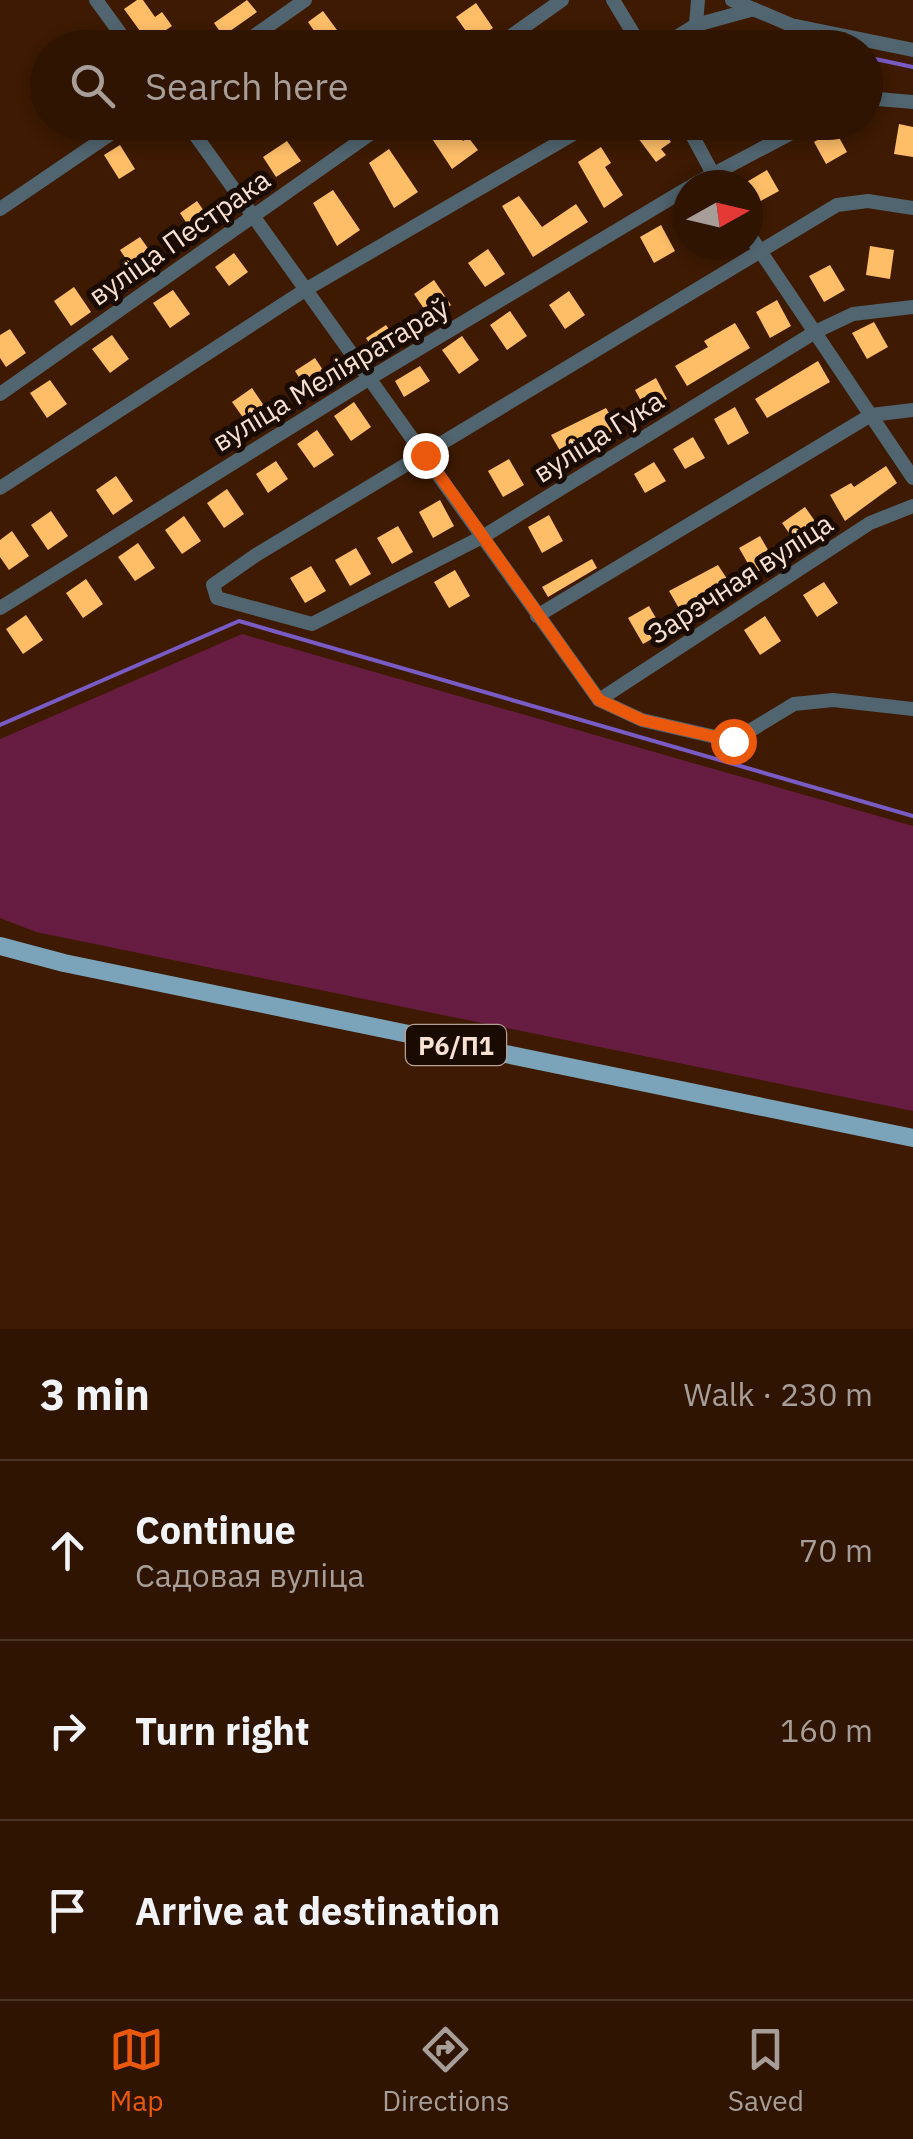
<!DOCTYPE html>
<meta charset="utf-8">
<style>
:root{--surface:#2e1401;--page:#361d0b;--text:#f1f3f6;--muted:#a79e99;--line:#493323;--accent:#ea580c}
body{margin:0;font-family:"IBM Plex Sans",sans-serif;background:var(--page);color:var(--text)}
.compass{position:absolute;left:673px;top:170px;width:90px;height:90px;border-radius:50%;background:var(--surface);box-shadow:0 5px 15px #0003;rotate:82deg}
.stop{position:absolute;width:30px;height:30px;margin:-22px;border:8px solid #ea580c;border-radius:50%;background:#fff}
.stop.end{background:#ea580c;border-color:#fff;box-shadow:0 2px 10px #0008}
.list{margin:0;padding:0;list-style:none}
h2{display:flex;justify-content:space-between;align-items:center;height:130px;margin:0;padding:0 40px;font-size:42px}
h2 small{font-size:32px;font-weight:400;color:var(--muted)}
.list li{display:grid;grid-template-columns:65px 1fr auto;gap:30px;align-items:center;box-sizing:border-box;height:180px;padding:0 40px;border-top:2px solid var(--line)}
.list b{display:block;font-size:38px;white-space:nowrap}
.list p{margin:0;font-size:32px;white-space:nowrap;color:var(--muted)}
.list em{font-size:32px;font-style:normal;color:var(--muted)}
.icon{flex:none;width:55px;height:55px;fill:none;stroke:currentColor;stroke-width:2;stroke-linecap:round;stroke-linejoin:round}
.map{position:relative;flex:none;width:913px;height:1329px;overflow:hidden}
.search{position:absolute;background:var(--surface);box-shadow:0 5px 15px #0003;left:30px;right:30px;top:30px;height:110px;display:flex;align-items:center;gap:25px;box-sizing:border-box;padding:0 35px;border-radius:55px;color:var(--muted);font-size:38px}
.sheet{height:670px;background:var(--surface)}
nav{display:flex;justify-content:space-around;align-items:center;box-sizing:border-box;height:140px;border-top:2px solid var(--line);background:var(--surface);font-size:28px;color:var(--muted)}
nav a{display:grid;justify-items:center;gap:5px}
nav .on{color:var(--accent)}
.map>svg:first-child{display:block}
.green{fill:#671c42}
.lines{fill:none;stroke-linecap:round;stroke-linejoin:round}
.stream{stroke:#785bc4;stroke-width:4}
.building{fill:#febe68}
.minor{stroke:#516570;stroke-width:14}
.major{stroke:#7ba4bb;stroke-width:18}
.route{stroke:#ea580c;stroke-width:12}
.labels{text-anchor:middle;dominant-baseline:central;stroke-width:10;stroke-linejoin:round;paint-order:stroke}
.shield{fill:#190a02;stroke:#b5a094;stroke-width:2.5}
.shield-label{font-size:25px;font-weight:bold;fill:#f8e1d2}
.street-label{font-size:28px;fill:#f8e1d2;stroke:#190a02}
</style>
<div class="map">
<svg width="913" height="1329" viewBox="0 0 913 1329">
<rect width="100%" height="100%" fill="#3d1a01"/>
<!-- green -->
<path class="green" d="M242,634L913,826V1111L36,932L0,918V739Z"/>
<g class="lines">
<!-- stream -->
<g class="stream">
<path d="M701,48C741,26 777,39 819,48"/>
<path d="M866,57L913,67"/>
<path d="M0,725L239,621L913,816"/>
</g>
</g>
<!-- building -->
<g class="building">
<path d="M137,0H143L155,17L162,12L172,26L148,42L124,9Z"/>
<path d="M247,0L257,12L223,36L214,23Z"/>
<path d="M476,3L493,28L473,41L456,17Z"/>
<path d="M323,11L337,30L347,48H326L308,22Z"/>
<path d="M421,122H450L463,141L468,137L478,150L452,169Z"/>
<path d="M658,124L671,142L661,149L666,155L656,162L638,138Z"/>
<path d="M899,124L913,127V157L894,154Z"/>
<path d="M835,130L847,152L826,164L814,142Z"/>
<path d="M287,141L301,161L276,177L263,157Z"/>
<path d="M120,145L135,169L119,179L104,155Z"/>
<path d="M601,147L611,163L605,167L623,195L604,208L578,162Z"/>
<path d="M389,149L418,192L394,208L369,163Z"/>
<path d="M767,170L779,191L757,203L745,183Z"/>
<path d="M333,190L360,230L337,246L313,203Z"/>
<path d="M519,196L542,227L576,204L588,222L533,257L502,206Z"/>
<path d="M197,201L213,224L195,236L180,213Z"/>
<path d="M661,225L675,251L654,263L640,237Z"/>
<path d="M140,237L157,261L137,275L120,250Z"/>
<path d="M870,246L894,250L890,279L866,275Z"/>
<path d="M488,249L505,274L485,287L468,263Z"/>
<path d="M234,253L248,272L229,286L215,267Z"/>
<path d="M830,265L845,290L824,302L809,276Z"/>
<path d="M434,280L451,305L431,319L414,294Z"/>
<path d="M74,287L91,312L71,326L54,301Z"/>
<path d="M173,290L190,314L170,328L153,303Z"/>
<path d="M569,291L585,315L565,329L549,305Z"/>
<path d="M777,300L791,326L770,338L756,312Z"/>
<path d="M510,311L527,336L507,350L490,325Z"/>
<path d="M874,322L888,347L867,359L852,333Z"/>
<path d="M735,323L750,348L687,386L675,366L708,347L704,341Z"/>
<path d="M386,325L399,344L378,357L366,338Z"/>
<path d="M10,329L26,353L6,367L0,358V335Z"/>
<path d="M112,335L129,359L110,373L92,349Z"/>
<path d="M462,336L479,360L459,374L442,350Z"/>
<path d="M315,358L331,382L311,396L295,371Z"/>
<path d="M818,361L830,382L767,418L755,399Z"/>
<path d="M420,366L430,381L404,397L395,381Z"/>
<path d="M656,378L667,399L646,410L635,390Z"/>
<path d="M50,380L67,404L47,418L30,393Z"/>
<path d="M252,388L269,413L249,426L232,402Z"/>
<path d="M354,402L371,427L351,441L334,416Z"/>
<path d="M735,407L749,433L728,445L714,419Z"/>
<path d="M606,408L618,428L566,461L551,435Z"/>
<path d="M317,430L334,455L314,468L297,444Z"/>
<path d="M693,437L705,458L685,469L673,449Z"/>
<path d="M509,459L524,485L503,497L488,471Z"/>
<path d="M276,461L288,479L268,493L256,474Z"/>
<path d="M654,462L666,481L645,493L634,474Z"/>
<path d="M886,466L897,483L845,521L830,495L851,483L854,487Z"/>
<path d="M116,476L133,501L113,515L96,490Z"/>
<path d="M227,489L244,514L224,528L207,503Z"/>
<path d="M440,500L454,526L433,538L419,512Z"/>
<path d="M805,507L817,524L794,540L782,523Z"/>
<path d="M51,511L68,536L48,550L31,525Z"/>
<path d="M549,515L563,541L542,553L528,527Z"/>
<path d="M184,516L201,541L182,554L165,530Z"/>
<path d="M398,526L413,552L392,564L377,538Z"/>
<path d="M12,531L29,556L9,570L0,557V540Z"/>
<path d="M760,536L775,562L754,574L739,548Z"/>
<path d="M138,543L155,568L135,581L118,557Z"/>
<path d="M356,548L371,574L350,586L335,560Z"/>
<path d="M592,559L597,568L548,597L542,587Z"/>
<path d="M718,565L731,585L684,617L669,591Z"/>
<path d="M311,566L326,591L305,603L290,578Z"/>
<path d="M455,570L470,596L449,608L434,582Z"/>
<path d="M86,579L103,604L83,618L66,593Z"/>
<path d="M824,582L838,603L817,617L803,595Z"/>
<path d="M649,606L664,632L643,644L628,618Z"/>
<path d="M26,615L43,640L23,654L6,629Z"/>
<path d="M765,616L781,641L760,655L744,630Z"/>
</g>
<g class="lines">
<!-- minor -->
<g class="minor">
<path d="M96,0L131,48"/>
<path d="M613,0L642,48"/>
<path d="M732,0L791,25L913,50"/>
<path d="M696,25L698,0"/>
<path d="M237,48L305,0"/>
<path d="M494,48L562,0"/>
<path d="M659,48L696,25L754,9"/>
<path d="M866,98L913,102"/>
<path d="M186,122L599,700L642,720L733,741L794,704L833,700L913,709"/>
<path d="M685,122L719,185"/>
<path d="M693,185L812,122"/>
<path d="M913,208L868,201L837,205L256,555L213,585L217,598L312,624L484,536L815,332L853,314L913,307"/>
<path d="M0,209L128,122"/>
<path d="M748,233L913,478"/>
<path d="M0,394L387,122"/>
<path d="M0,488L305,290L594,122"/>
<path d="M0,608L370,378L688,188"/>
<path d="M537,616L871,415L913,410"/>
<path d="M599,700L870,523L913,506"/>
</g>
<!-- major -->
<path class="major" d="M0,946L64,963L913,1138"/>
</g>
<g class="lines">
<!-- route -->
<path class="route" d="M425,455L599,700L642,720L733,741"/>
</g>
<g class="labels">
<!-- shield labels -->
<rect class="shield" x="406" y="1025" width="100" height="40" rx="8"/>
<g class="shield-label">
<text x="456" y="1045">Р6/П1</text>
</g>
<!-- street labels -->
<g class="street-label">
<text transform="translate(179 237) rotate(-35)">вуліца Пестрака</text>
<text transform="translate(330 374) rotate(-31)">вуліца Меліяратараў</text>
<text transform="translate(598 436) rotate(-32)">вуліца Гука</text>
<text transform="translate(740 578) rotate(-33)">Зарэчная вуліца</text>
</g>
</g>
</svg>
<svg class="compass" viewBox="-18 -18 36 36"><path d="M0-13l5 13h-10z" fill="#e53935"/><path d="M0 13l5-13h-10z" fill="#a79e99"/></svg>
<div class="stop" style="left:733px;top:741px"></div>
<div class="stop end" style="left:425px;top:455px"></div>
<div class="search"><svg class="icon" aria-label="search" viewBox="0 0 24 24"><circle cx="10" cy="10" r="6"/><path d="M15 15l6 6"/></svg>Search here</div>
</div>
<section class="sheet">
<h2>3 min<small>Walk · 230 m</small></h2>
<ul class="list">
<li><svg class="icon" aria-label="ahead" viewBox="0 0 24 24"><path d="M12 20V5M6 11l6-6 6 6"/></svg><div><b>Continue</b><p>Садовая вуліца</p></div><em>70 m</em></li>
<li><svg class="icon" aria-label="right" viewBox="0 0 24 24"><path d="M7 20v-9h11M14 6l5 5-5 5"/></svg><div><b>Turn right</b></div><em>160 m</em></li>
<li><svg class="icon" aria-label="arrive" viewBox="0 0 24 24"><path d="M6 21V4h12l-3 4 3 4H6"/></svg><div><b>Arrive at destination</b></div></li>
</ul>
</section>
<nav>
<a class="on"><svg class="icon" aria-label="map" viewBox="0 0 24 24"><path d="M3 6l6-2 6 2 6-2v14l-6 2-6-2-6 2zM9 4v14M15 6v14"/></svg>Map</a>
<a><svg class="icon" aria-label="directions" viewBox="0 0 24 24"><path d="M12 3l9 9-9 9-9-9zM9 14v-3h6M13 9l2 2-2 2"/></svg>Directions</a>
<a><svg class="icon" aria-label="saved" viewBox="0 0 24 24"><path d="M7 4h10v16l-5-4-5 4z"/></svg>Saved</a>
</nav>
